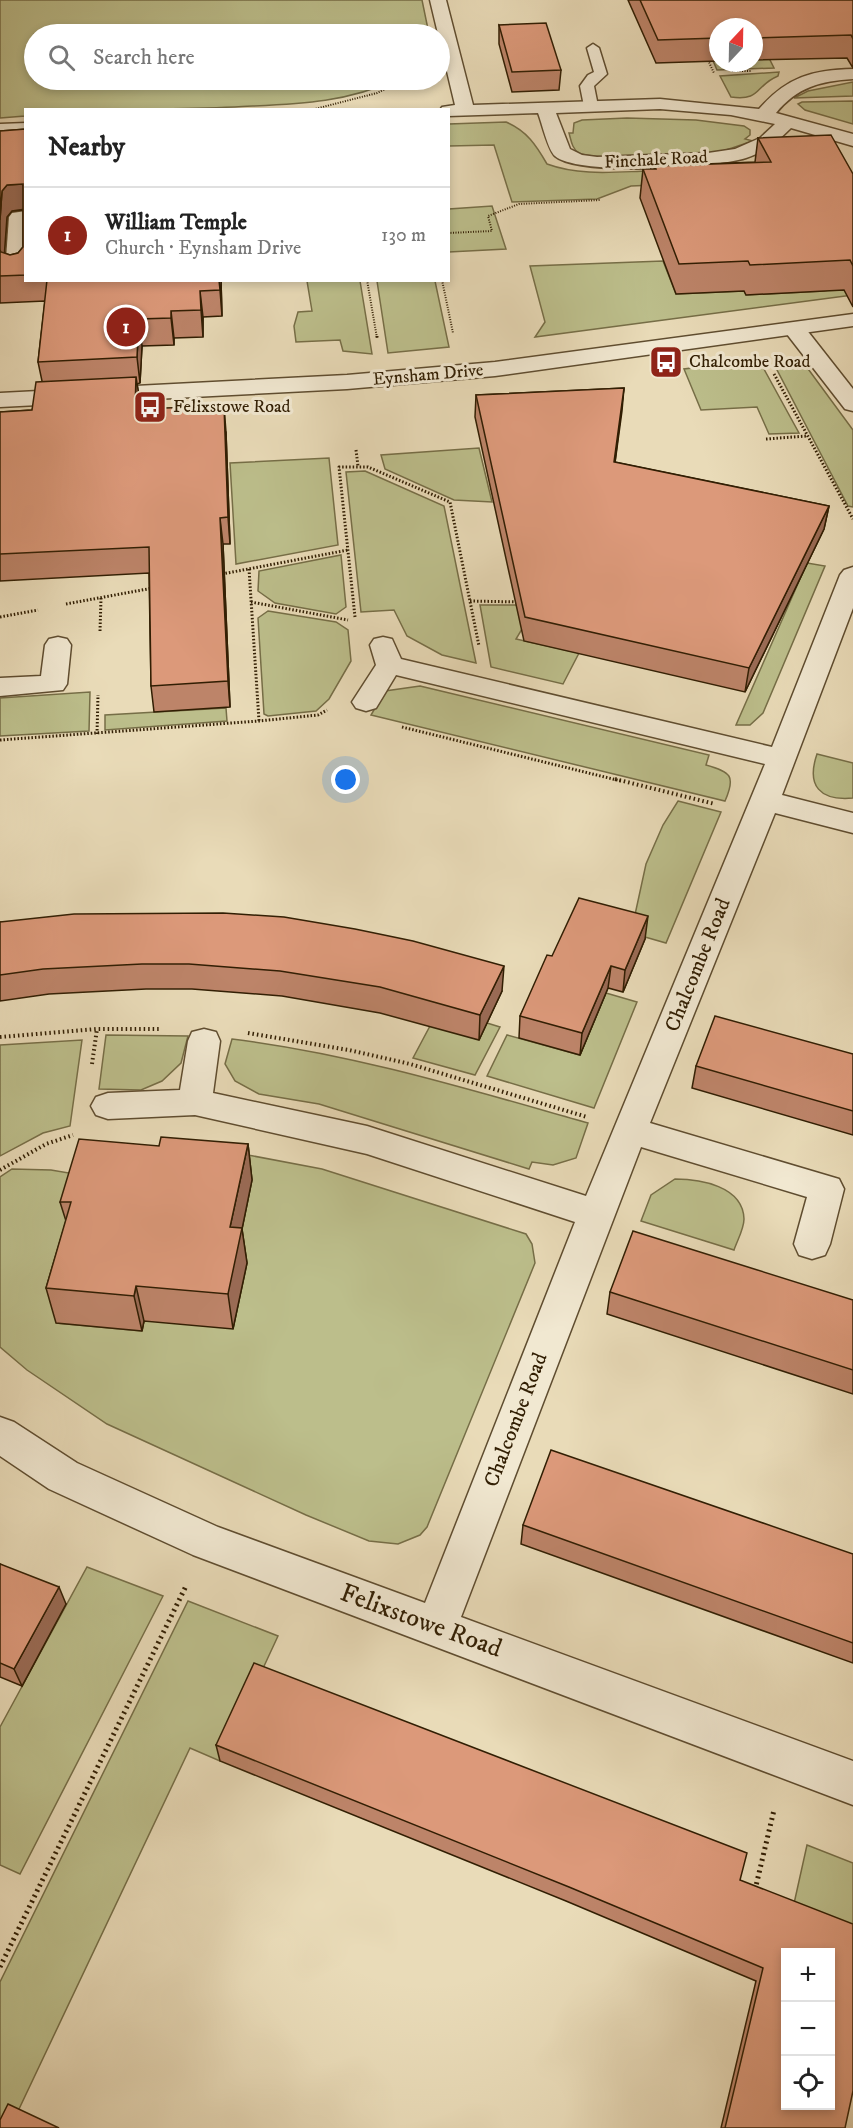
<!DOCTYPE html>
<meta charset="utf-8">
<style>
:root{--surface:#fff;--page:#f2f2f2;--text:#222;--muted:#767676;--line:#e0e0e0;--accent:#8f2418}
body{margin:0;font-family:"IM FELL DW Pica",serif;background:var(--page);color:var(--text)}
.controls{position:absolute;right:18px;bottom:18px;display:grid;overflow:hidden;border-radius:0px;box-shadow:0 3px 9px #0003}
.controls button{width:54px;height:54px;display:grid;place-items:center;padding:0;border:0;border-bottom:2px solid var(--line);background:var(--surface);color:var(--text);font:30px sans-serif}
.compass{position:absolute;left:709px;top:18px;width:54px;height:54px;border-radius:50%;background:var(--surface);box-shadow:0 3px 9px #0003;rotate:22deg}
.you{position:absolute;left:346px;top:780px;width:21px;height:21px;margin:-15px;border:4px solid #fff;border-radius:50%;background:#1a73e8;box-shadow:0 0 0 9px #1a73e833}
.badge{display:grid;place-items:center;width:39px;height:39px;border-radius:50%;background:var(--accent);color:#fff;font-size:20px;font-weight:700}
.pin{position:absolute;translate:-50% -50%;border:3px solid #fff;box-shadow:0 2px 6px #0006}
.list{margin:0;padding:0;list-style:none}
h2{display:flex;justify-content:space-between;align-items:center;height:78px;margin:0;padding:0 24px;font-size:26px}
h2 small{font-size:20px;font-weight:400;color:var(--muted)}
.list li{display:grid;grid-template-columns:39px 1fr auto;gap:18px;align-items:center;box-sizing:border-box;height:96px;padding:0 24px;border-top:2px solid var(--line)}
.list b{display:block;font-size:22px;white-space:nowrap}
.list p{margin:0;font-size:20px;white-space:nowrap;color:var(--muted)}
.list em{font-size:20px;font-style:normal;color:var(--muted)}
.icon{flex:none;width:33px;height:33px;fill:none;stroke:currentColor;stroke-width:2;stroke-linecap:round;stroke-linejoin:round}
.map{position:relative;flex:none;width:853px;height:2128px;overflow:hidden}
.search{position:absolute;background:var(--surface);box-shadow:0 3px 9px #0003;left:24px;top:24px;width:426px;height:66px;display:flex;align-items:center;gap:15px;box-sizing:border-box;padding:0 21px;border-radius:33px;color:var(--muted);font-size:22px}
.panel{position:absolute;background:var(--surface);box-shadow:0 3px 9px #0003;left:24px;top:108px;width:426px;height:174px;border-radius:0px}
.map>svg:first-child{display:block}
.green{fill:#bcbe8b;stroke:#766e47;stroke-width:1.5}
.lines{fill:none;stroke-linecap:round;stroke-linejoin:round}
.service-casing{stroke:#5f4d30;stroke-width:3}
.pedestrian-casing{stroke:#5f4d30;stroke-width:3}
.minor-casing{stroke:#5f4d30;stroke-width:3}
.tertiary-casing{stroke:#5f4d30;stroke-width:3}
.path-far3{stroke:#311e03;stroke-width:2;stroke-dasharray:1 1.5;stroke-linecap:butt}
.path-far2{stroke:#311e03;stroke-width:3;stroke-dasharray:1.5 2;stroke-linecap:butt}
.path-far1{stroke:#311e03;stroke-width:4;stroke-dasharray:1.5 3;stroke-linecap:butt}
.path{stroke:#311e03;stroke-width:5;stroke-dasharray:2 4;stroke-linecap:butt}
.service{fill:#f1e8d1;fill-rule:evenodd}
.pedestrian{fill:#f1e8d1;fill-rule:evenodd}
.minor{fill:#f1e8d1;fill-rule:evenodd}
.tertiary{fill:#f1e8d1;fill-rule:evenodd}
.wall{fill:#bd8469;stroke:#311e03;stroke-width:1.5;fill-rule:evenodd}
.shaded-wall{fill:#9a6b55;stroke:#311e03;stroke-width:1.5}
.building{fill:#dc997a;stroke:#311e03;stroke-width:1.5;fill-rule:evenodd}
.labels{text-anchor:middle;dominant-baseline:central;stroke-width:6;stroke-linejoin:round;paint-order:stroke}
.far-street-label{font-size:18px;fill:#311e03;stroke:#f1e8d1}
.far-poi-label{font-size:18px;fill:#311e03;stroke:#f1e8d1;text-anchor:start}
.street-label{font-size:21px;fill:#311e03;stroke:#f1e8d1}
.near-street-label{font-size:26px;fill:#311e03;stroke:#f1e8d1}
</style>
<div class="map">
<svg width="853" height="2128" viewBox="0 0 853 2128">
<rect width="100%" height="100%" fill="#e9dbb8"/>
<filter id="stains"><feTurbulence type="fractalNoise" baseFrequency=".00333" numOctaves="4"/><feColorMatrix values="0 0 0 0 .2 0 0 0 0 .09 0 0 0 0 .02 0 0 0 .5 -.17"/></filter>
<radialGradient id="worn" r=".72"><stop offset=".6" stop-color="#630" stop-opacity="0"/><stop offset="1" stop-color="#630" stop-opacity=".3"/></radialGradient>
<!-- green -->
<g class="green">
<path d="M0,0H422L429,34H34V80H395C344,104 291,104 235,107C165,110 95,110 26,110L25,116L0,118Z"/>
<path d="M699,28H718V63H754V28L774,68L717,70Z"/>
<path d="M779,72L778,76C754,86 762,101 731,97L720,76Z"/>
<path d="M853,82V96L794,98L808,91Z"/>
<path d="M853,101V124L805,110L798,104L802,102Z"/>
<path d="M627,118L696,120L744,126L750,130V135L745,139L753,141C742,144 729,150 718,152C696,155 595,161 579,153C572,149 571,140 569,133H573L574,123L582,120Z"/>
<path d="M506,122C527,131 536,145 547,164C580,176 614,172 648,171L654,185L631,186L597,199L512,202L494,145L449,146V124Z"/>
<path d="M492,206L506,249L449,252V209Z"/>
<path d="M663,261L676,294L744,291L746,295L824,291L853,285V295L535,337L545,322L530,266Z"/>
<path d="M307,281H360L372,354L343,351L340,340L296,342L294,326L298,312L312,311Z"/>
<path d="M377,281H435L449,347L388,353Z"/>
<path d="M759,360L799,433L769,434L757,407L701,410L684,369Z"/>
<path d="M803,362L853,430V507L848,506L775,366Z"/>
<path d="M479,448L492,502L454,500L385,469L381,455Z"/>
<path d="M329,458L338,545L236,564L230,463Z"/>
<path d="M365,471L444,506L476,663L442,655L407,636L394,610L361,612L346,472Z"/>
<path d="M341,555L346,607L336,614L275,603L258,591L259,571Z"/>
<path d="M807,563L825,566L763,713L750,725H736Z"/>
<path d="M480,605H533L534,609L516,639L579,653L563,684L491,667Z"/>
<path d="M268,611L336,622L348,630L351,661L329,699L316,711L268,716L264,714L258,618Z"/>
<path d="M420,686L709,755L706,765C731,772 736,776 725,801L371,715L385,691Z"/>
<path d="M90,692L89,731L0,736V698Z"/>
<path d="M226,708L227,721L105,730V715Z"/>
<path d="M817,754L853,763V798C820,801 806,786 817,754Z"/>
<path d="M678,801L721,812L666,943L631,933L646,864L663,825Z"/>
<path d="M606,993L637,1002L594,1108L487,1076L507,1035L580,1055Z"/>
<path d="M487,1023L500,1027L475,1075L413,1058L430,1026Z"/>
<path d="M106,1035L188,1036L181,1063L162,1081L141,1090L99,1089Z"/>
<path d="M232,1039C354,1054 471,1090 588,1123L576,1158L553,1165L532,1162L529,1169L319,1104L259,1094L235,1081L225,1064Z"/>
<path d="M82,1040L70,1126L43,1133L0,1156V1045Z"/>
<path d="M248,1155L322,1169L526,1234L532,1244L535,1263L427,1527L420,1535L398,1544L369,1541L306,1515L107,1424L27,1370L0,1347V1177L12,1169L51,1170L87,1176L57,1323L141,1331L144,1321L235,1262Z"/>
<path d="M675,1179C700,1179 743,1186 744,1219C744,1229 737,1241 734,1250L641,1221L651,1195Z"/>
<path d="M87,1567L163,1596L20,1874L0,1865V1727Z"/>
<path d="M188,1601L278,1636L220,1761L190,1748L10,2128H0V1982Z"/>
<path d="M807,1845L853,1863V1941L791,1917Z"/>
</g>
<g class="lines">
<defs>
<path id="service" d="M593,44L599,48L607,74L594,86L598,106L591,110L584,106L580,86L588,75L594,72L587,48Z"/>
<path id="pedestrian" d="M26,211L25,273L22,277L15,279L8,277L5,273L9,217L12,213Z"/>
<g id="minor">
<path d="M430,0H446L473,105L660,99L759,109C787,77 812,70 853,69V79C821,81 797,87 776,113L853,134V146L791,128C777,142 765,152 746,158C715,168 578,176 555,156C548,150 542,123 538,113L448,116V110H440L442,107L455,105ZM660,109L731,115L775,124L760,138L735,149L708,153L597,157L582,155L570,149L556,113Z"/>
<path d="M26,123V135L0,136V124Z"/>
<path d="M794,323L802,324L853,389V411L845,409L783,329L786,324Z"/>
<path d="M853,567V608L782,795L853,813V833L775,813L650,1123L839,1179L844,1189L830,1244L825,1255L812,1259L799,1255L794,1244L807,1197L641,1147L461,1617L853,1761V1805L193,1555L49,1489L0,1456V1417L14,1422L77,1463L218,1527L425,1603L575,1222L367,1154L195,1115L108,1119L96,1115L91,1106L96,1097L108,1093L180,1090L188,1041L192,1032L204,1029L216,1032L220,1041L213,1093L367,1126L586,1196L765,764L396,675L376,708L366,711L356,708L352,702L376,665L370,645L374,639L383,637L392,639L401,659L772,747L840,575L844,570Z"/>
<path d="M58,637L67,639L71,645L67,684L63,690L0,696V678L41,676L45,645L49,639Z"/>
</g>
<path id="tertiary" d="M853,314V326L495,376L347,389L0,407V393L347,375L495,362Z"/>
</defs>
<!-- service casing -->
<use href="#service" class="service-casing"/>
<!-- pedestrian casing -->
<use href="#pedestrian" class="pedestrian-casing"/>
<!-- minor casing -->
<use href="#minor" class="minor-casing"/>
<!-- tertiary casing -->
<use href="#tertiary" class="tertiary-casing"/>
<!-- path-far3 -->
<g class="path-far3">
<path d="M707,58L714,73"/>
<path d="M732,71H751"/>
<path d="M311,110L377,93L404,80"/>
<path d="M448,233L492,231L488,216L519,204L600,200"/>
<path d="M367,280L377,338"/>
<path d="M442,280L453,333"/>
</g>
<!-- path-far2 -->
<g class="path-far2">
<path d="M377,336V339"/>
<path d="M774,374L853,519"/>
<path d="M766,439L807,436"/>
<path d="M356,450L358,466"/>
<path d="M249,569L259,721"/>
<path d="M222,574L348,550"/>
<path d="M470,601L520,602"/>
<path d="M251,602L348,620"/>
<path d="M66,604L153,588"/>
<path d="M0,617L38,610"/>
<path d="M355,617L339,467H368L450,502L479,646"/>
<path d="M100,631L101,598"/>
<path d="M402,727L621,781"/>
<path d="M97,734L98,695"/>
<path d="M0,740L259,721L318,715L327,710"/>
</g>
<!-- path-far1 -->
<g class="path-far1">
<path d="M615,779L715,804"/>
<path d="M248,1033L349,1050L410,1064L587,1117"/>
<path d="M0,1037L97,1029H159"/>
<path d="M92,1064L97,1029"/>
<path d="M0,1170L46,1144L73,1135"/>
</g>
<!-- path -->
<g class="path">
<path d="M755,1890L774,1810"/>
<path d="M0,1967L186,1586"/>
</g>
<!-- service -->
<use href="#service" class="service"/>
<!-- pedestrian -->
<use href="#pedestrian" class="pedestrian"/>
<!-- minor -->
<use href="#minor" class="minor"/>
<!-- tertiary -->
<use href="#tertiary" class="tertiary"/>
</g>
<!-- wall -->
<g class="wall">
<path d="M628,0H853V68L847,58L754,60V27H718V61L656,63Z"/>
<path d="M499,25L561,70L559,90L512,92L499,44Z"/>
<path d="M26,129V280H221L222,316L203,317V337L174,338V345L142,346L140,383L137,384L140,402L139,409L226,432L230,544H223L230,707L154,712L151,686L149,573L0,581V412L32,410L42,381L38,362L45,301L0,303V131ZM23,210V247L18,253L10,255L4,253L7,217L12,211Z"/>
<path d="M758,138L853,174V307L844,290L746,295L744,291L676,294L640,198L643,169H655V166L755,162Z"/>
<path d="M624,388L615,462L829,506L824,529L745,692L524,641L475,417L476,395Z"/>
<path d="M0,922L502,991L479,1040L380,1013L282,996L192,989H146L49,994L0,1001Z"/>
<path d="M645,939L623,992L608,988L580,1055L519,1038L520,1016L552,956Z"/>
<path d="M853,1054V1135L692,1088L696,1066Z"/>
<path d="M248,1144L252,1180L242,1229L247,1263L233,1329L144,1321L142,1331L56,1323L46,1288L66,1221L60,1202L159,1146Z"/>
<path d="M610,1292L853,1300V1394L607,1314Z"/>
<path d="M523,1525L853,1554V1663L521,1544Z"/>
<path d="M0,1564L66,1604L22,1686L0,1677Z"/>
<path d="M216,1745L740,1880L845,2128H721L756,1981L566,1901L220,1761Z"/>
</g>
<!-- shaded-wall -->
<g class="shaded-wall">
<path d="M23,184L26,209L12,211L7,217L3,273L0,258V220L2,191L7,185Z"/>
<path d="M219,280H221L222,316L220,290Z"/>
<path d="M200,291L203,317V337L201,310Z"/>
<path d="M171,311L174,338V345L171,318Z"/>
<path d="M139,319L142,346L140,383L137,357Z"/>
<path d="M136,377L140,402L138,435L135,409Z"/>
<path d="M624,388L622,411L612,485L614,462Z"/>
<path d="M224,406L226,432L230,544L228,517Z"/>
<path d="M829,506L824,529L745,692L749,668Z"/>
<path d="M220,518L223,544L230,707L228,681Z"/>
<path d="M648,916L645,939L623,992L625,970Z"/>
<path d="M504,966L502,991L479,1040L480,1015Z"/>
<path d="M611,966L608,988L580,1055L582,1033Z"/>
<path d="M248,1144L252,1180L242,1229L247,1263L233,1329L228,1294L230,1227Z"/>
<path d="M136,1286L144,1321L142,1331L134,1296Z"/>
<path d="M59,1587L66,1604L22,1686L14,1669Z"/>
</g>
<!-- building -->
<g class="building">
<path d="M640,0H853V39L851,35L754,38V27H718V38L658,40Z"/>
<path d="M546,23L561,70L512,72L499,25Z"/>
<path d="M26,129V275L0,276V250L1,252L10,255L18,253L23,247V184L7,185L2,191L0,220V131Z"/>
<path d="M831,135L853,174V266L850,260L750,265L748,261L679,264L643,169H656L655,166L771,162L758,138Z"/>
<path d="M47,280H219L220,290L200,291L201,310L171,311V318L139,319L137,357L38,362Z"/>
<path d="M136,377L135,409L224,406L228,517L220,518L228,681L151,686L149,547L0,554V412L32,410L36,382Z"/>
<path d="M624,388L614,462L829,506L749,668L525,617L476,395Z"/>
<path d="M579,898L648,916L625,970L611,966L582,1033L520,1016L547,955L552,956Z"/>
<path d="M223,913L284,917L355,929L413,941L504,966L480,1015L380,987L280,971L189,964H142L43,969L0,975V922L74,914Z"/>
<path d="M715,1016L853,1054V1111L696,1066Z"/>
<path d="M161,1137L248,1144L230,1227L242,1228L228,1294L136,1286L134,1296L46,1288L71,1202H60L79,1139L159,1146Z"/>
<path d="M633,1231L853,1300V1370L610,1292Z"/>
<path d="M551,1450L853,1554V1643L523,1525Z"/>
<path d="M0,1564L59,1587L14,1669L0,1663Z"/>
<path d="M254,1663L747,1853L740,1880L853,1924V2091L845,2128H725L763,1968L569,1887L216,1745ZM786,1953H831V2106H786Z"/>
<path d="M8,2104L59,2128H0V2120Z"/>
</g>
<!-- icons -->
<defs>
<symbol id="bus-square" viewBox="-11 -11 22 22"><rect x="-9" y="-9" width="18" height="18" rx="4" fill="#8f2418" stroke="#f1e8d1"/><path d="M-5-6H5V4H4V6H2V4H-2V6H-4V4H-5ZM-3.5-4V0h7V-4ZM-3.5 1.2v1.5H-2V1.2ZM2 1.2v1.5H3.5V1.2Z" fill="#fff"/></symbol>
</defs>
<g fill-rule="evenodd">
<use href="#bus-square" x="647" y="343" width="38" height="38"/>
<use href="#bus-square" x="131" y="388" width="38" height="38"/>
</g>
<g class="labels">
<!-- far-street labels -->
<g class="far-street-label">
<text transform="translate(656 160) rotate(-3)">Finchale Road</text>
<text transform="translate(428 375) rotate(-5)">Eynsham Drive</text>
</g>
<!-- far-poi labels -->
<g class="far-poi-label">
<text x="689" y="362">Chalcombe Road</text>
<text x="173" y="407">Felixstowe Road</text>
</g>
<!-- street labels -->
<g class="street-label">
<text transform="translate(698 965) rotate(-68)">Chalcombe Road</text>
<text transform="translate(516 1420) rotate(-69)">Chalcombe Road</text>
</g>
<!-- near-street labels -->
<g class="near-street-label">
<text transform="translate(421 1621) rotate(20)">Felixstowe Road</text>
</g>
</g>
<rect width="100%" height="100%" filter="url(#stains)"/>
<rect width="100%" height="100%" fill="url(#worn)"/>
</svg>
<div class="controls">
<button>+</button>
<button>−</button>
<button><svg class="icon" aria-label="locate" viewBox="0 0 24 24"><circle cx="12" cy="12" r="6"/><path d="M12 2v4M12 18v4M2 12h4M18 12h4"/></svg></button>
</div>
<svg class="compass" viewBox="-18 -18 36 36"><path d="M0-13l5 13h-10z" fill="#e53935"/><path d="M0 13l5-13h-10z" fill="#767676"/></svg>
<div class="you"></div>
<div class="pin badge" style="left:126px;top:327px">1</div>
<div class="search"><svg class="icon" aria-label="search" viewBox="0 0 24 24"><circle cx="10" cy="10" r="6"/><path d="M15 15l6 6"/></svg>Search here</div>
<section class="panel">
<h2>Nearby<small></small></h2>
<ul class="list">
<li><span class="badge">1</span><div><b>William Temple</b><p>Church · Eynsham Drive</p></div><em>130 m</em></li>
</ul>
</section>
</div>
